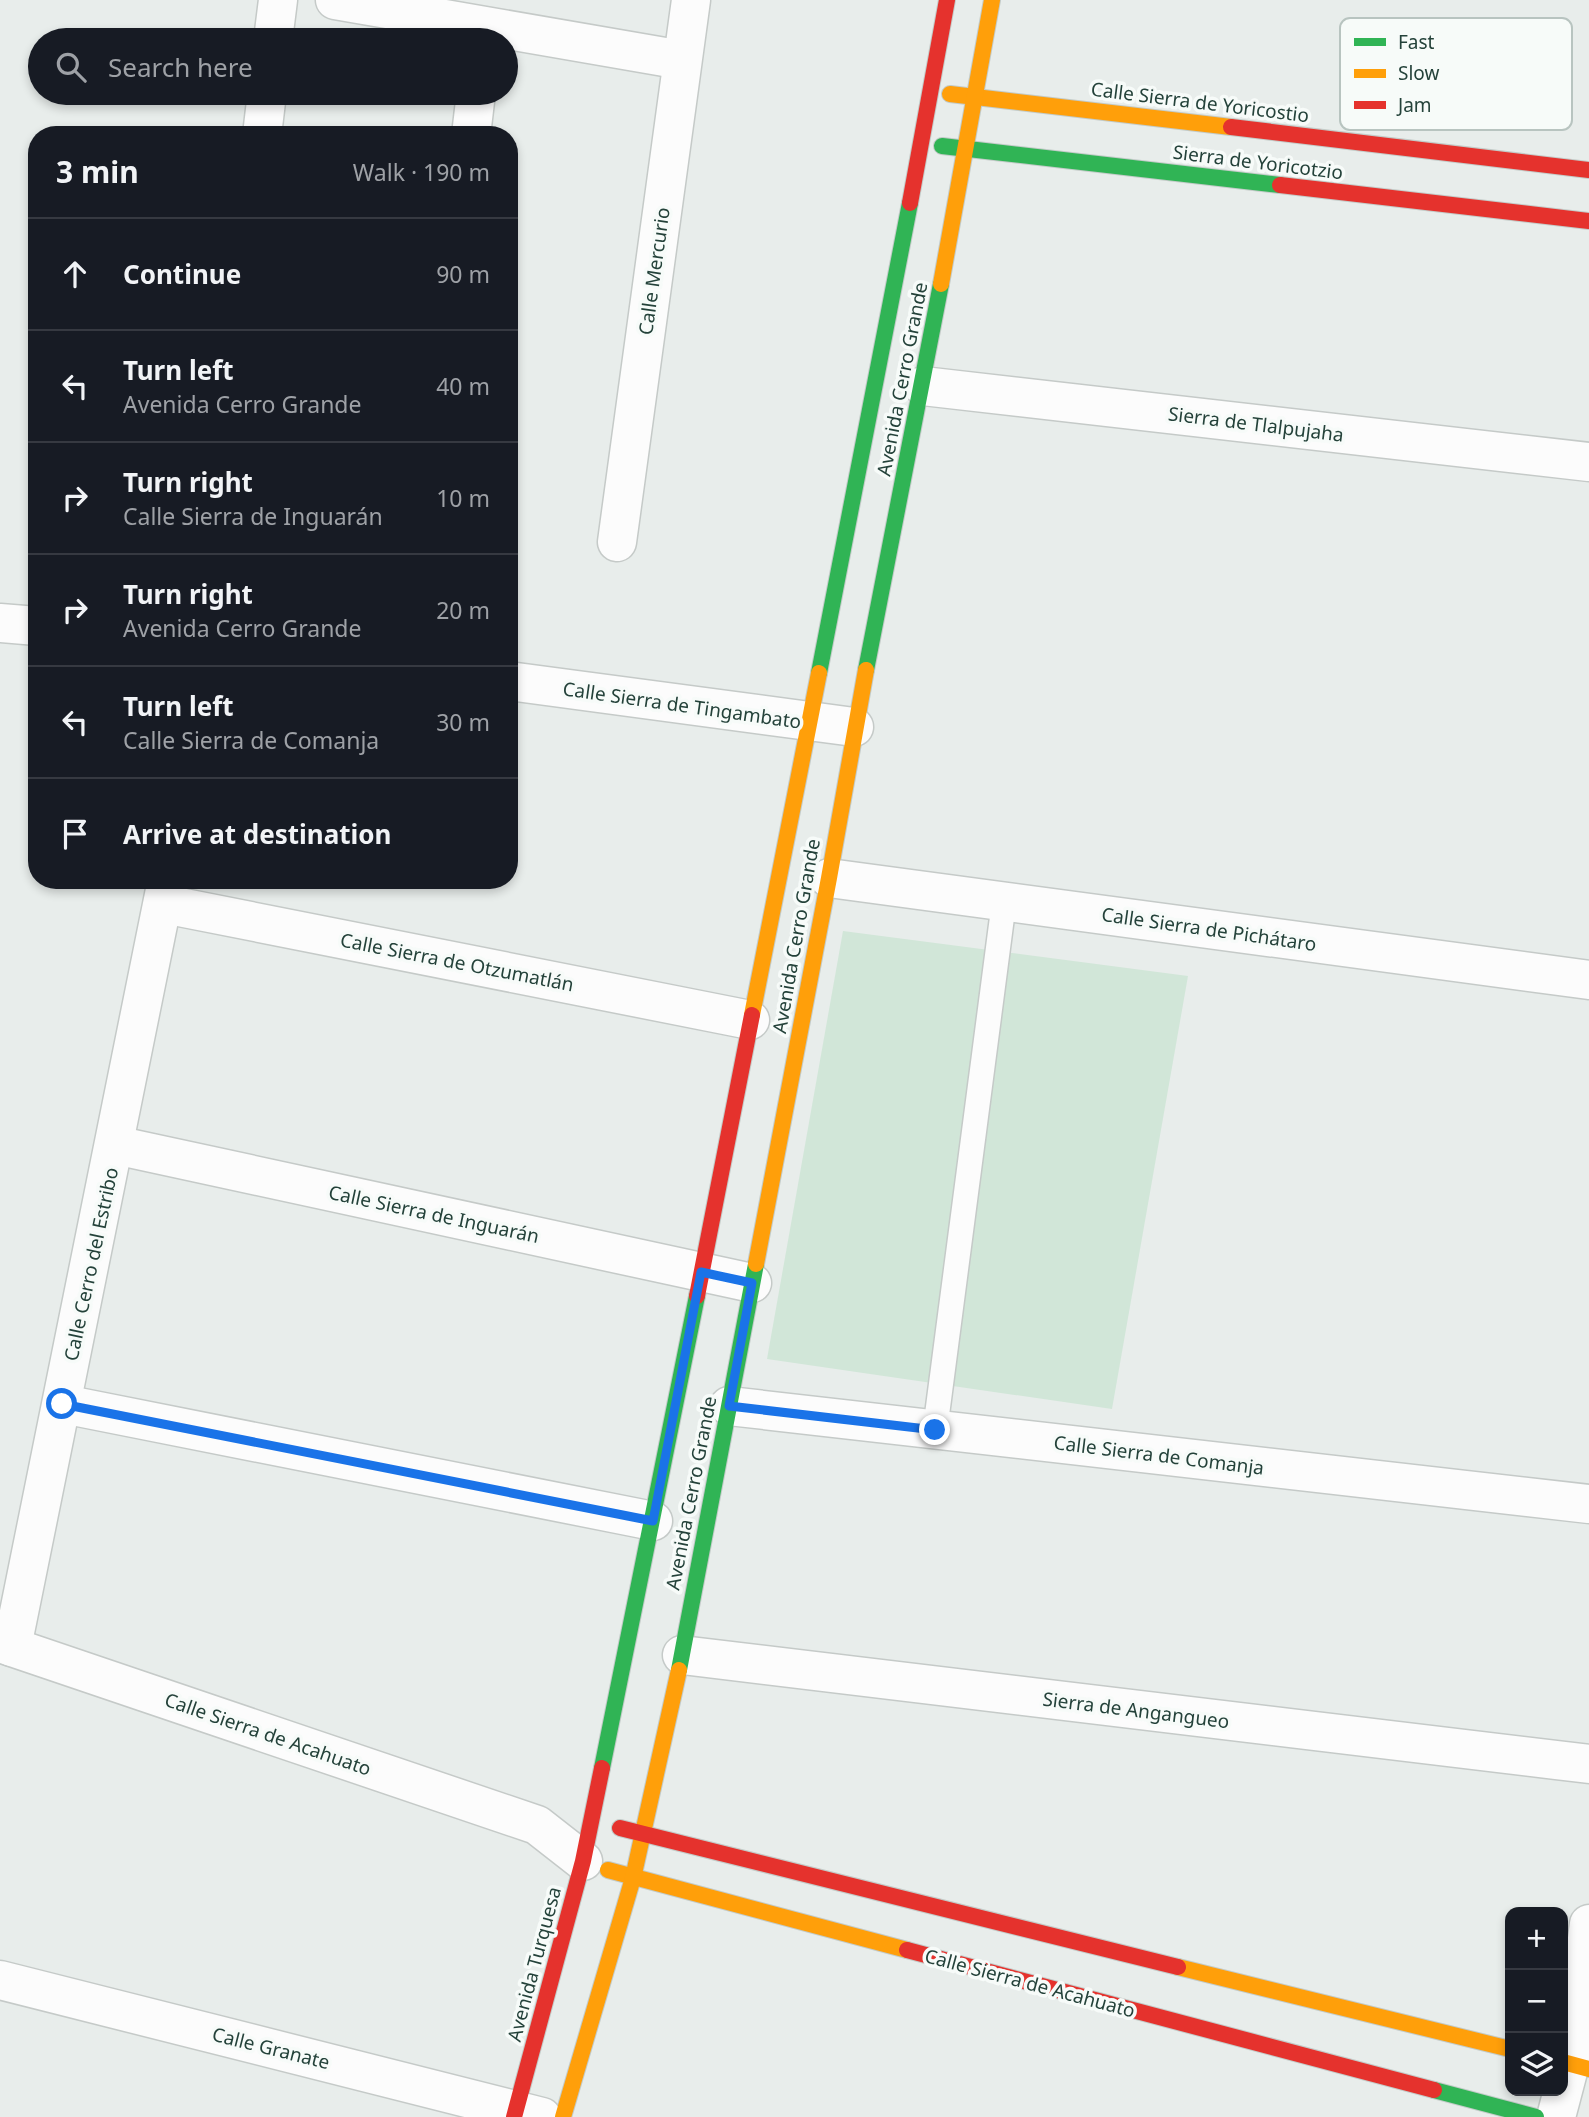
<!DOCTYPE html>
<meta charset="utf-8">
<style>
:root{--surface:#171b24;--page:#20242c;--text:#f1f3f6;--muted:#9ea1a6;--line:#363941}
body{margin:0;font-family:"Noto Sans",sans-serif;background:var(--page);color:var(--text)}
.controls{position:absolute;right:21px;bottom:21px;display:grid;overflow:hidden;border-radius:14px;box-shadow:0 4px 10px #0003}
.controls button{width:63px;height:63px;display:grid;place-items:center;padding:0;border:0;border-bottom:2px solid var(--line);background:var(--surface);color:var(--text);font:35px sans-serif}
.stop{position:absolute;width:21px;height:21px;margin:-16px;border:5px solid #1a73e8;border-radius:50%;background:#fff}
.stop.end{background:#1a73e8;border-color:#fff;box-shadow:0 2px 7px #0008}
.list{margin:0;padding:0;list-style:none}
h2{display:flex;justify-content:space-between;align-items:center;height:91px;margin:0;padding:0 28px;font-size:30px}
h2 small{font-size:23px;font-weight:400;color:var(--muted)}
.list li{display:grid;grid-template-columns:46px 1fr auto;gap:21px;align-items:center;box-sizing:border-box;height:112px;padding:0 28px;border-top:2px solid var(--line)}
.list b{display:block;font-size:26px;white-space:nowrap}
.list p{margin:0;font-size:23px;white-space:nowrap;color:var(--muted)}
.list em{font-size:23px;font-style:normal;color:var(--muted)}
.icon{flex:none;width:38px;height:38px;fill:none;stroke:currentColor;stroke-width:2;stroke-linecap:round;stroke-linejoin:round}
.map{position:relative;flex:none;width:1589px;height:2117px;overflow:hidden}
.search{position:absolute;background:var(--surface);box-shadow:0 4px 10px #0003;left:28px;top:28px;width:490px;height:77px;display:flex;align-items:center;gap:18px;box-sizing:border-box;padding:0 24px;border-radius:38px;color:var(--muted);font-size:26px}
.panel{position:absolute;background:var(--surface);box-shadow:0 4px 10px #0003;left:28px;top:126px;width:490px;height:763px;border-radius:28px}
.map>svg:first-child{display:block}
.green{fill:#d1e6d8}
.lines{fill:none;stroke-linecap:round;stroke-linejoin:round}
.lane-casing{stroke:#c5cac8;stroke-width:27}
.street-casing{stroke:#c5cac8;stroke-width:41}
.fast-casing{stroke:#c3cbc8;stroke-width:18}
.slow-casing{stroke:#c3cbc8;stroke-width:18}
.jam-casing{stroke:#c3cbc8;stroke-width:18}
.lane{stroke:#fcfcfc;stroke-width:24}
.street{stroke:#fcfcfc;stroke-width:38}
.fast{stroke:#30b455;stroke-width:16}
.slow{stroke:#ff9f0a;stroke-width:16}
.jam{stroke:#e5322d;stroke-width:16}
.route{stroke:#1a73e8;stroke-width:9}
.labels{text-anchor:middle;dominant-baseline:central;stroke-width:7;stroke-linejoin:round;paint-order:stroke}
.street-label{font-size:19px;fill:#24423a;stroke:#f7fbf9}
.key{fill:#f7fbf9;stroke:#b8c4c0;stroke-width:2}
.key-label{font-size:19px;fill:#24423a}
</style>
<div class="map">
<svg width="1589" height="2117" viewBox="0 0 1589 2117">
<rect width="100%" height="100%" fill="#e8edeb"/>
<!-- green -->
<path class="green" d="M843,931L1188,976L1112,1409L767,1359Z"/>
<g class="lines">
<defs>
<path id="lane" d="M935,1430L1004,902"/>
<g id="street">
<path d="M335,0L682,60"/>
<path d="M273,40L278,0"/>
<path d="M262,135L267,93"/>
<path d="M471,135L476,93"/>
<path d="M923,386L1589,462"/>
<path d="M617,542L691,0"/>
<path d="M0,623L37,626"/>
<path d="M509,681L854,727"/>
<path d="M829,878L1589,980"/>
<path d="M164,904L750,1020"/>
<path d="M115,1145L752,1283"/>
<path d="M63,1404L653,1521"/>
<path d="M729,1406L1589,1504"/>
<path d="M0,1643L537,1825L583,1861"/>
<path d="M12,1647L167,880"/>
<path d="M682,1655L1589,1764"/>
<path d="M0,1980L542,2117"/>
<path d="M1556,2117L1570,2064L1589,1924"/>
</g>
<g id="fast">
<path d="M942,146L1280,185"/>
<path d="M866,670L941,284"/>
<path d="M819,673L910,203"/>
<path d="M679,1670L756,1264"/>
<path d="M602,1768L697,1296"/>
<path d="M1434,2090L1536,2117"/>
</g>
<g id="slow">
<path d="M950,94L1231,127"/>
<path d="M941,284L992,0"/>
<path d="M752,1015L819,673"/>
<path d="M756,1264L829,878L866,670"/>
<path d="M608,1870L907,1950"/>
<path d="M1178,1967L1510,2049"/>
<path d="M1563,2062L1589,2069"/>
<path d="M563,2117L633,1878L679,1670"/>
</g>
<g id="jam">
<path d="M1231,127L1589,170"/>
<path d="M1280,185L1589,221"/>
<path d="M910,203L947,0"/>
<path d="M697,1296L752,1015"/>
<path d="M620,1828L1178,1967"/>
<path d="M907,1950L1434,2090"/>
<path d="M514,2117L583,1861L602,1768"/>
</g>
</defs>
<!-- lane casing -->
<use href="#lane" class="lane-casing"/>
<!-- street casing -->
<use href="#street" class="street-casing"/>
<!-- fast casing -->
<use href="#fast" class="fast-casing"/>
<!-- slow casing -->
<use href="#slow" class="slow-casing"/>
<!-- jam casing -->
<use href="#jam" class="jam-casing"/>
<!-- lane -->
<use href="#lane" class="lane"/>
<!-- street -->
<use href="#street" class="street"/>
<!-- fast -->
<use href="#fast" class="fast"/>
<!-- slow -->
<use href="#slow" class="slow"/>
<!-- jam -->
<use href="#jam" class="jam"/>
</g>
<g class="lines">
<!-- route -->
<path class="route" d="M62,1404L653,1521L701,1272L752,1283L729,1406L935,1430"/>
</g>
<g class="labels">
<!-- street labels -->
<g class="street-label">
<text transform="translate(1200 102) rotate(7)">Calle Sierra de Yoricostio</text>
<text transform="translate(1258 162) rotate(7)">Sierra de Yoricotzio</text>
<text transform="translate(654 271) rotate(-82)">Calle Mercurio</text>
<text transform="translate(902 379) rotate(-79)">Avenida Cerro Grande</text>
<text transform="translate(1256 424) rotate(7)">Sierra de Tlalpujaha</text>
<text transform="translate(682 705) rotate(8)">Calle Sierra de Tingambato</text>
<text transform="translate(1209 929) rotate(8)">Calle Sierra de Pichátaro</text>
<text transform="translate(796 936) rotate(-80)">Avenida Cerro Grande</text>
<text transform="translate(457 962) rotate(11)">Calle Sierra de Otzumatlán</text>
<text transform="translate(434 1214) rotate(12)">Calle Sierra de Inguarán</text>
<text transform="translate(91 1264) rotate(-78)">Calle Cerro del Estribo</text>
<text transform="translate(1159 1455) rotate(7)">Calle Sierra de Comanja</text>
<text transform="translate(691 1493) rotate(-79)">Avenida Cerro Grande</text>
<text transform="translate(1136 1710) rotate(7)">Sierra de Angangueo</text>
<text transform="translate(268 1734) rotate(19)">Calle Sierra de Acahuato</text>
<text transform="translate(534 1964) rotate(-75)">Avenida Turquesa</text>
<text transform="translate(1030 1983) rotate(15)">Calle Sierra de Acahuato</text>
<text transform="translate(271 2048) rotate(14)">Calle Granate</text>
</g>
</g>
<!-- legend -->
<rect x="1340" y="18" width="232" height="112" rx="10" class="key"/>
<rect x="1354" y="38" width="32" height="8" fill="#30b455"/>
<rect x="1354" y="69" width="32" height="9" fill="#ff9f0a"/>
<rect x="1354" y="101" width="32" height="8" fill="#e5322d"/>
<g class="key-label">
<text x="1398" y="49">Fast</text>
<text x="1398" y="80">Slow</text>
<text x="1398" y="112">Jam</text>
</g>
</svg>
<div class="controls">
<button>+</button>
<button>−</button>
<button><svg class="icon" aria-label="layers" viewBox="0 0 24 24"><path d="M12 4l9 5-9 5-9-5zM3 14l9 5 9-5"/></svg></button>
</div>
<div class="stop" style="left:62px;top:1404px"></div>
<div class="stop end" style="left:935px;top:1430px"></div>
<div class="search"><svg class="icon" aria-label="search" viewBox="0 0 24 24"><circle cx="10" cy="10" r="6"/><path d="M15 15l6 6"/></svg>Search here</div>
<section class="panel">
<h2>3 min<small>Walk · 190 m</small></h2>
<ul class="list">
<li><svg class="icon" aria-label="ahead" viewBox="0 0 24 24"><path d="M12 20V5M6 11l6-6 6 6"/></svg><div><b>Continue</b></div><em>90 m</em></li>
<li><svg class="icon" aria-label="left" viewBox="0 0 24 24"><path d="M17 20v-9H6M10 6l-5 5 5 5"/></svg><div><b>Turn left</b><p>Avenida Cerro Grande</p></div><em>40 m</em></li>
<li><svg class="icon" aria-label="right" viewBox="0 0 24 24"><path d="M7 20v-9h11M14 6l5 5-5 5"/></svg><div><b>Turn right</b><p>Calle Sierra de Inguarán</p></div><em>10 m</em></li>
<li><svg class="icon" aria-label="right" viewBox="0 0 24 24"><path d="M7 20v-9h11M14 6l5 5-5 5"/></svg><div><b>Turn right</b><p>Avenida Cerro Grande</p></div><em>20 m</em></li>
<li><svg class="icon" aria-label="left" viewBox="0 0 24 24"><path d="M17 20v-9H6M10 6l-5 5 5 5"/></svg><div><b>Turn left</b><p>Calle Sierra de Comanja</p></div><em>30 m</em></li>
<li><svg class="icon" aria-label="arrive" viewBox="0 0 24 24"><path d="M6 21V4h12l-3 4 3 4H6"/></svg><div><b>Arrive at destination</b></div></li>
</ul>
</section>
</div>
